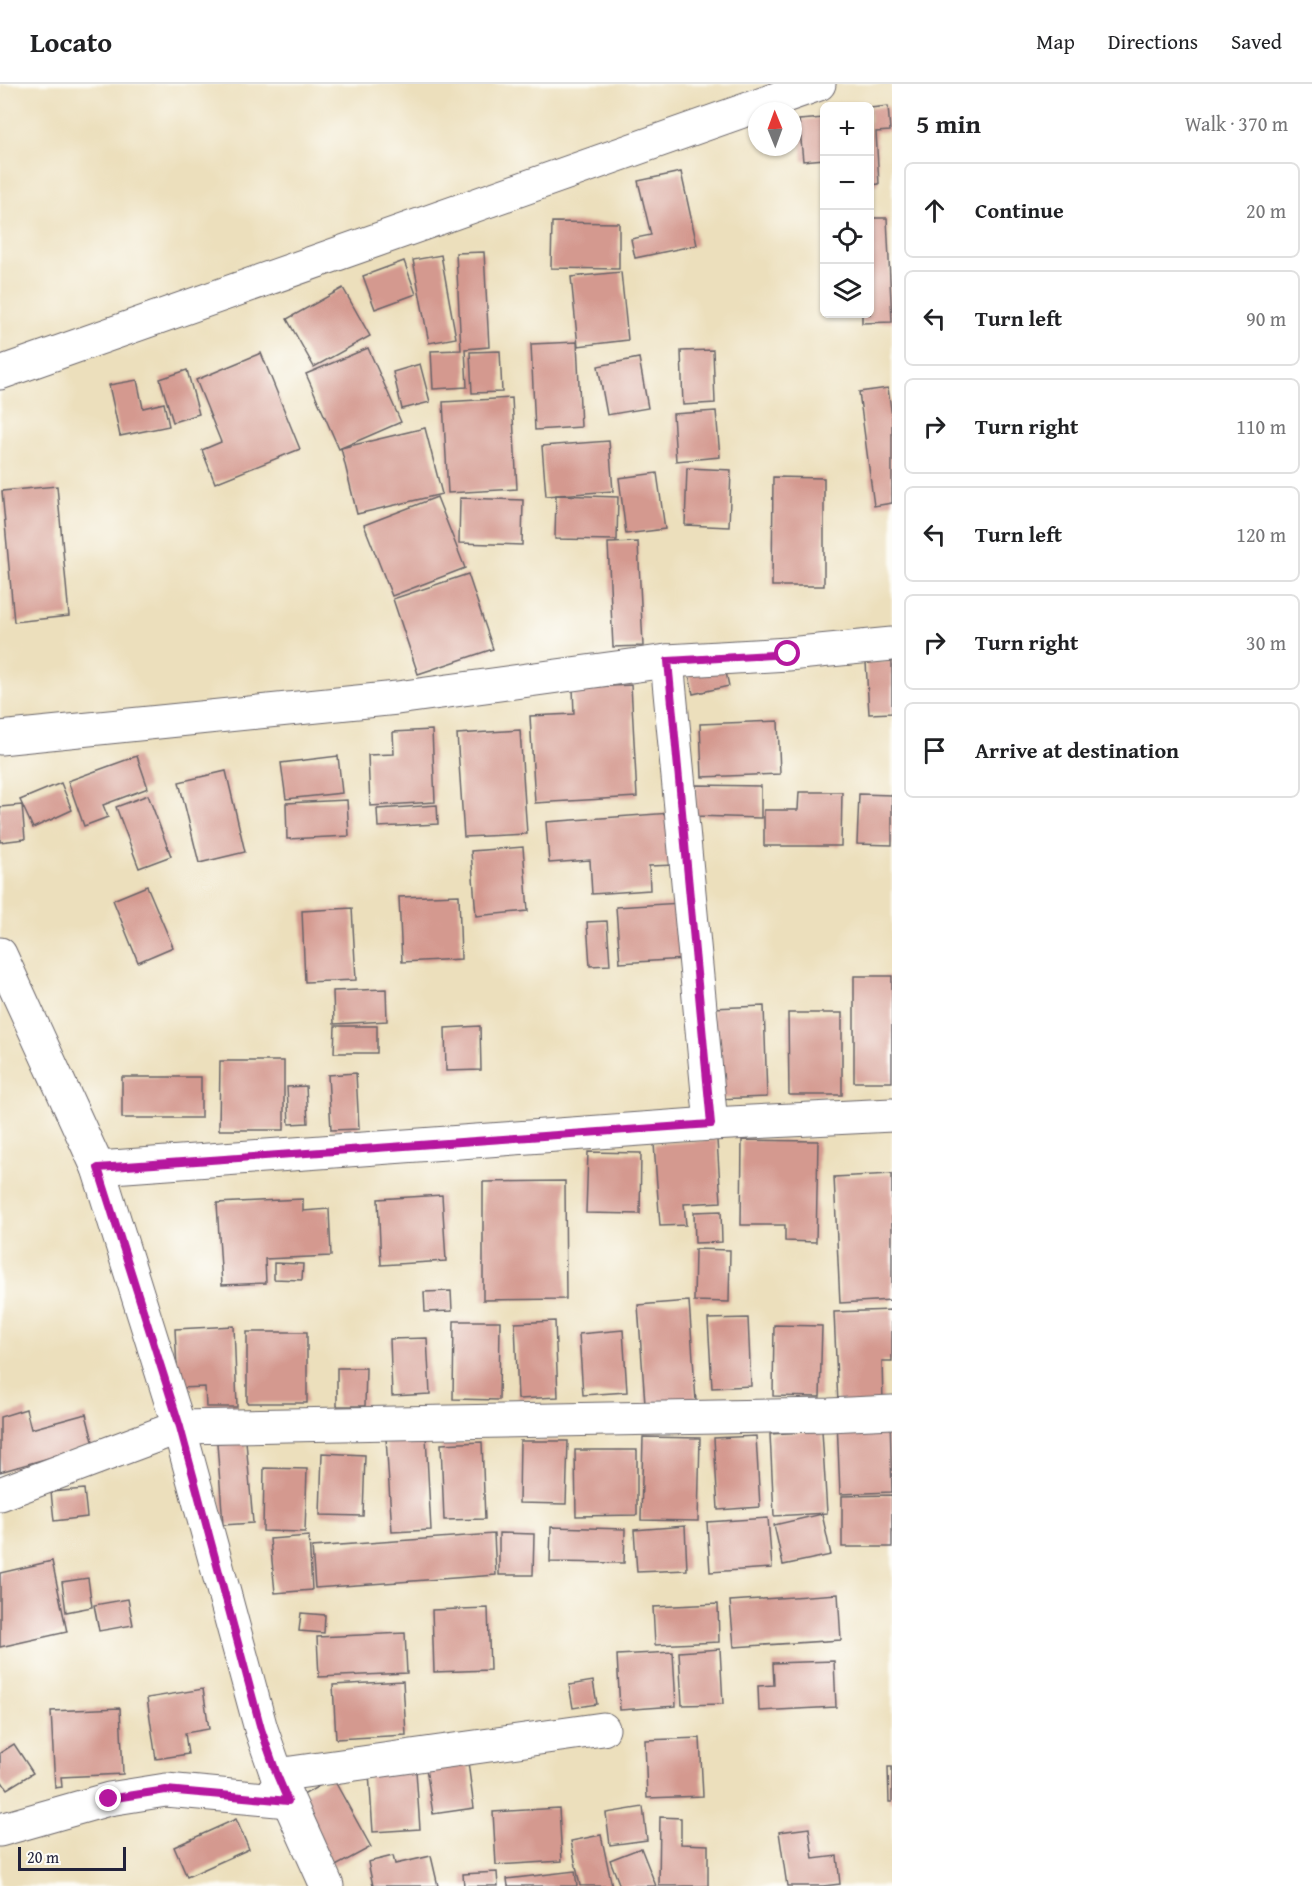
<!DOCTYPE html>
<meta charset="utf-8">
<style>
:root{--surface:#fff;--page:#f6f6f6;--text:#202124;--muted:#757577;--line:#e0e0e0}
body{margin:0;font-family:"Gentium Book Plus",serif;background:var(--page);color:var(--text)}
.controls{position:absolute;right:18px;top:18px;display:grid;overflow:hidden;border-radius:9px;box-shadow:0 2px 4px #0004}
.controls button{width:54px;height:54px;display:grid;place-items:center;padding:0;border:0;border-bottom:2px solid var(--line);background:var(--surface);color:var(--text);font:30px sans-serif}
.compass{position:absolute;left:748px;top:18px;width:54px;height:54px;border-radius:50%;background:var(--surface);box-shadow:0 2px 4px #0004;rotate:359deg}
.scale{position:absolute;left:18px;bottom:15px;width:108px;box-sizing:border-box;padding-left:6px;border:3px solid #22223b;border-top:0;font-size:16px;line-height:21px;white-space:nowrap;color:#22223b;-webkit-text-stroke:4px #fdfcf7;paint-order:stroke}
.stop{position:absolute;width:18px;height:18px;margin:-14px;border:4px solid #b5179e;border-radius:50%;background:#fff}
.stop.end{background:#b5179e;border-color:#fff;box-shadow:0 2px 6px #0008}
.list{margin:0;padding:0;list-style:none}
h2{display:flex;justify-content:space-between;align-items:center;height:78px;margin:0;padding:0 24px;font-size:26px}
h2 small{font-size:20px;font-weight:400;color:var(--muted)}
.list li{display:grid;grid-template-columns:39px 1fr auto;gap:18px;align-items:center;box-sizing:border-box;height:96px;margin:0 12px 12px;padding:0 12px;border:2px solid var(--line);border-radius:9px}
.list b{display:block;font-size:22px;white-space:nowrap}
.list em{font-size:20px;font-style:normal;color:var(--muted)}
.icon{flex:none;width:33px;height:33px;fill:none;stroke:currentColor;stroke-width:2;stroke-linecap:round;stroke-linejoin:round}
.map{position:relative;flex:none;width:892px;height:1802px;overflow:hidden}
header{display:flex;align-items:center;gap:36px;box-sizing:border-box;height:84px;padding:0 30px;background:var(--surface);border-bottom:2px solid var(--line)}
header strong{font-size:28px}
nav{display:flex;gap:33px;margin-inline-start:auto;font-size:21px}
main{display:flex}
aside{flex:1;background:var(--surface)}
.map>svg:first-child{display:block}
.building{fill:#d4998f}
.lines{fill:none;stroke-linecap:round;stroke-linejoin:round}
.minor-casing{stroke:#696468;stroke-width:35}
.tertiary-casing{stroke:#696468;stroke-width:35}
.secondary-casing{stroke:#696468;stroke-width:35}
.minor{stroke:#fff;stroke-width:33}
.tertiary{stroke:#fff;stroke-width:33}
.secondary{stroke:#fff;stroke-width:33}
.route{stroke:#b5179e;stroke-width:8}
</style>
<header>
<strong>Locato</strong>
<nav><a>Map</a><a>Directions</a><a>Saved</a></nav>
</header>
<main>
<div class="map">
<svg width="892" height="1802" viewBox="0 0 892 1802">
<rect width="100%" height="100%" fill="#fdfcf7"/>
<filter id="ink" filterUnits="userSpaceOnUse"><feTurbulence type="fractalNoise" baseFrequency=".0167" numOctaves="2"/><feDisplacementMap in="SourceGraphic" scale="12" xChannelSelector="R" yChannelSelector="G"/><feConvolveMatrix kernelMatrix="1 2 1 2 8 2 1 2 1" color-interpolation-filters="sRGB"/></filter>
<filter id="wash" filterUnits="userSpaceOnUse"><feTurbulence type="fractalNoise" baseFrequency=".008" numOctaves="4" result="noise"/><feDisplacementMap in="SourceGraphic" scale="24" xChannelSelector="R" yChannelSelector="G"/><feGaussianBlur stdDeviation="1.35" result="paint"/><feColorMatrix in="noise" values="0 0 0 0 0 0 0 0 0 0 0 0 0 0 0 0 0 1.4 0 .05"/><feComposite in="paint" operator="in"/></filter>
<g filter="url(#wash)">
<rect width="100%" height="100%" fill="#ecdfbc"/>
<g id="blocks">
<!-- building -->
<g class="building">
<path d="M888,22L890,47L876,48L879,100L870,101V24Z"/>
<path d="M824,34V75L803,77L799,36Z"/>
<path d="M681,88L697,161L635,174L631,155L651,151L638,97Z"/>
<path d="M870,134H887L892,238L862,239V230H870Z"/>
<path d="M552,138L619,139V185L551,184Z"/>
<path d="M484,168L489,263L465,265L467,303L433,305L431,267L461,266L456,169Z"/>
<path d="M441,171L456,254L429,259L413,176Z"/>
<path d="M404,177L416,210L375,225L363,192Z"/>
<path d="M621,188L628,256L578,262L571,193Z"/>
<path d="M343,204L370,252L314,283L287,235Z"/>
<path d="M577,258L581,343L535,346L531,260Z"/>
<path d="M368,264L401,338L339,365L306,290Z"/>
<path d="M713,266L715,319L683,321L681,267Z"/>
<path d="M500,267L502,308L472,309L470,268Z"/>
<path d="M261,269L300,365L215,399L202,366L221,358L196,296Z"/>
<path d="M639,274L648,324L607,331L598,282Z"/>
<path d="M420,280L430,318L402,325L393,288Z"/>
<path d="M187,286L199,330L173,338L160,295Z"/>
<path d="M137,296L143,324L164,319L169,342L120,352L109,301Z"/>
<path d="M888,304L892,333V419L874,422L859,308Z"/>
<path d="M512,314L517,405L448,409L443,318Z"/>
<path d="M716,327L720,373L676,377L673,330Z"/>
<path d="M425,344L442,410L357,430L341,364Z"/>
<path d="M609,357L613,407L546,412L542,362Z"/>
<path d="M687,384L731,386L729,443L685,441Z"/>
<path d="M657,389L665,445L626,450L619,394Z"/>
<path d="M773,393L824,394V502H772Z"/>
<path d="M57,402L69,532L14,538L2,407Z"/>
<path d="M556,411L618,413L617,456L555,455Z"/>
<path d="M437,413L465,484L392,512L364,441Z"/>
<path d="M460,414L523,416L522,461L459,459Z"/>
<path d="M638,458L643,562L613,563L608,459Z"/>
<path d="M468,490L493,565L418,590L393,515Z"/>
<path d="M892,577V629L869,630L866,578Z"/>
<path d="M725,584L729,602L693,610L689,591Z"/>
<path d="M631,601L637,713L535,719L530,632L574,630L573,604Z"/>
<path d="M778,637L780,690L702,693L700,640Z"/>
<path d="M432,646L435,718L370,722L368,671L394,670L393,648Z"/>
<path d="M520,646L527,750L464,753L457,650Z"/>
<path d="M137,672L148,704L103,721L108,733L84,742L68,697Z"/>
<path d="M338,672L342,709L286,715L281,679Z"/>
<path d="M226,687L245,768L199,779L179,698Z"/>
<path d="M61,699L72,726L33,744L20,716Z"/>
<path d="M696,701L761,702V734L695,732Z"/>
<path d="M799,708H842L841,762H764V726H798Z"/>
<path d="M859,710L892,711V761L857,760Z"/>
<path d="M148,711L171,772L139,784L116,723Z"/>
<path d="M347,716L349,752L287,755L286,719Z"/>
<path d="M22,721L25,755L0,758V723Z"/>
<path d="M437,721L438,740L378,743L377,725Z"/>
<path d="M671,729L675,781L649,782L650,806L592,810L590,776L549,779L546,738Z"/>
<path d="M523,763L528,827L476,832L471,767Z"/>
<path d="M147,802L173,863L138,878L113,816Z"/>
<path d="M459,811L461,875L402,878L399,813Z"/>
<path d="M681,819L685,875L620,879L616,823Z"/>
<path d="M352,824L356,896L305,898L302,827Z"/>
<path d="M607,837L610,881L590,882L587,838Z"/>
<rect x="854" y="892" width="38" height="106"/>
<path d="M386,905L387,937L334,940L333,907Z"/>
<path d="M764,922L767,1013L716,1015L712,924Z"/>
<path d="M788,929H842V1011H789Z"/>
<path d="M335,942H377V969H334Z"/>
<path d="M480,942L481,986L446,987L445,944Z"/>
<path d="M220,977H284V1046H219Z"/>
<path d="M356,989L359,1045L331,1046L328,991Z"/>
<rect x="122" y="993" width="79" height="41"/>
<path d="M306,1002L308,1039L289,1040L287,1003Z"/>
<path d="M717,1056L721,1118L684,1120L686,1141L660,1142L654,1060Z"/>
<path d="M742,1056L818,1057L816,1158L785,1157V1141H741Z"/>
<path d="M588,1068L641,1069L640,1130L586,1129Z"/>
<path d="M892,1090V1216L840,1219L834,1093Z"/>
<path d="M565,1097L566,1215L483,1216V1098Z"/>
<path d="M442,1111L446,1177L381,1181L378,1115Z"/>
<path d="M303,1115V1127L329,1125L331,1172L265,1175L266,1199L222,1201L217,1119Z"/>
<path d="M721,1127L722,1158L695,1159L694,1128Z"/>
<path d="M695,1165L730,1166L729,1218L694,1217Z"/>
<path d="M274,1179L303,1180L302,1196L274,1195Z"/>
<path d="M451,1207L452,1227L425,1228L424,1208Z"/>
<path d="M689,1217L696,1317L645,1320L638,1221Z"/>
<path d="M892,1226V1277H882L883,1319L838,1321L834,1228Z"/>
<path d="M748,1234L751,1302L712,1304L708,1235Z"/>
<path d="M454,1237H500L499,1316L453,1315Z"/>
<path d="M555,1237L558,1313L518,1315L515,1239Z"/>
<path d="M774,1241L822,1242L820,1313L773,1312Z"/>
<path d="M234,1242L237,1323H206L205,1303L178,1304L175,1245Z"/>
<path d="M623,1246L627,1308L583,1311L579,1250Z"/>
<rect x="247" y="1248" width="60" height="71"/>
<path d="M427,1254L430,1310L392,1312L390,1255Z"/>
<path d="M337,1284H366L365,1322H337Z"/>
<path d="M26,1325L31,1345L86,1330L94,1361L0,1388V1333Z"/>
<path d="M890,1333L892,1408L840,1410L837,1336Z"/>
<path d="M822,1347L827,1429L774,1432L770,1350Z"/>
<path d="M426,1352L431,1446L392,1448L386,1354Z"/>
<path d="M756,1352L760,1423L718,1426L714,1354Z"/>
<path d="M643,1353L700,1354L698,1437L641,1436Z"/>
<path d="M246,1357L253,1439L223,1441L217,1359Z"/>
<path d="M520,1357H568L566,1420L519,1419Z"/>
<path d="M482,1358L485,1435L444,1436L441,1360Z"/>
<path d="M575,1366H637V1431L576,1432Z"/>
<path d="M322,1369L365,1371L363,1432L320,1431Z"/>
<path d="M264,1384L307,1385L305,1448L263,1447Z"/>
<path d="M84,1405L87,1433L54,1437L51,1408Z"/>
<path d="M892,1411V1463H842V1412Z"/>
<path d="M822,1430L831,1471L783,1481L774,1441Z"/>
<path d="M768,1434L772,1484L710,1488L707,1438Z"/>
<path d="M685,1442L687,1486L637,1488L634,1446Z"/>
<path d="M551,1443L625,1445L624,1479L550,1478Z"/>
<path d="M499,1449L534,1450L533,1491H499Z"/>
<path d="M494,1450L496,1491L315,1504L312,1463Z"/>
<path d="M309,1452L312,1506L275,1509L270,1455Z"/>
<path d="M52,1477L67,1548L0,1563V1489Z"/>
<path d="M88,1494L92,1523L66,1528L62,1498Z"/>
<path d="M838,1510L841,1556L734,1563L730,1517Z"/>
<path d="M128,1515L133,1541L99,1547L94,1521Z"/>
<path d="M718,1520L719,1558L655,1561L653,1523Z"/>
<path d="M488,1524L490,1586L434,1588L432,1526Z"/>
<path d="M301,1529L325,1531L324,1549L299,1547Z"/>
<path d="M405,1549L407,1589L319,1593L317,1553Z"/>
<path d="M720,1565L723,1620L682,1621L679,1568Z"/>
<path d="M673,1568L676,1622L620,1626L617,1571Z"/>
<path d="M834,1577L836,1623L759,1627L758,1602L774,1601L773,1579Z"/>
<path d="M403,1597L406,1651L336,1655L333,1601Z"/>
<path d="M593,1597L597,1620L573,1624L569,1601Z"/>
<path d="M203,1605L209,1645L185,1649L188,1670L156,1675L147,1614Z"/>
<path d="M120,1624L123,1690L61,1693L62,1703L55,1704L51,1627Z"/>
<path d="M700,1654L703,1712L647,1714L645,1656Z"/>
<path d="M14,1660L33,1689L7,1705L0,1695V1669Z"/>
<path d="M468,1678L474,1724L433,1730L426,1684Z"/>
<path d="M888,1683H892V1718H889Z"/>
<path d="M416,1687L420,1745L373,1748L369,1689Z"/>
<path d="M333,1694L371,1763L334,1783L296,1715Z"/>
<path d="M643,1723L647,1756L610,1761L606,1729Z"/>
<path d="M559,1724L562,1777L496,1781L493,1728Z"/>
<path d="M660,1733L681,1734V1760L708,1761V1802H659Z"/>
<path d="M236,1735L249,1765L187,1793L174,1763Z"/>
<path d="M809,1744L813,1775L837,1772L840,1800L823,1802H787L779,1748Z"/>
<path d="M601,1751L612,1802H580L571,1757Z"/>
<path d="M641,1764L656,1802H620L610,1776Z"/>
<path d="M393,1772L395,1780L431,1772L438,1802H373L368,1778Z"/>
<path d="M575,1787L577,1802H508L507,1795Z"/>
<path d="M497,1788L498,1802H464L463,1790Z"/>
</g>
</g>
</g>
<g filter="url(#ink)">
<use href="#blocks" fill-opacity="0" stroke="#696468" stroke-width="1.5"/>
<g class="lines">
<defs>
<g id="minor">
<path d="M667,577L711,1040"/>
<path d="M0,654L397,614L667,577L788,570L892,560"/>
<path d="M98,1084L711,1040L892,1031"/>
<path d="M0,1410L179,1343L829,1331L892,1328"/>
<path d="M277,1691L603,1645"/>
<path d="M0,1746L109,1715L166,1706L288,1717"/>
</g>
<path id="tertiary" d="M0,870L98,1084L179,1343L261,1645L277,1691L327,1802"/>
<path id="secondary" d="M0,289L819,0"/>
</defs>
<!-- minor casing -->
<use href="#minor" class="minor-casing"/>
<!-- tertiary casing -->
<use href="#tertiary" class="tertiary-casing"/>
<!-- secondary casing -->
<use href="#secondary" class="secondary-casing"/>
<!-- minor -->
<use href="#minor" class="minor"/>
<!-- tertiary -->
<use href="#tertiary" class="tertiary"/>
<!-- secondary -->
<use href="#secondary" class="secondary"/>
</g>
</g>
<g class="lines" filter="url(#ink)">
<!-- route -->
<path class="route" d="M109,1715L166,1706L288,1717L277,1691L261,1645L180,1343L98,1084L711,1040L668,577L788,570"/>
</g>
</svg>
<div class="controls">
<button>+</button>
<button>−</button>
<button><svg class="icon" aria-label="locate" viewBox="0 0 24 24"><circle cx="12" cy="12" r="6"/><path d="M12 2v4M12 18v4M2 12h4M18 12h4"/></svg></button>
<button><svg class="icon" aria-label="layers" viewBox="0 0 24 24"><path d="M12 4l9 5-9 5-9-5zM3 14l9 5 9-5"/></svg></button>
</div>
<svg class="compass" viewBox="-18 -18 36 36"><path d="M0-13l5 13h-10z" fill="#e53935"/><path d="M0 13l5-13h-10z" fill="#757577"/></svg>
<div class="scale">20 m</div>
<div class="stop" style="left:788px;top:570px"></div>
<div class="stop end" style="left:109px;top:1715px"></div>
</div>
<aside>
<h2>5 min<small>Walk · 370 m</small></h2>
<ul class="list">
<li><svg class="icon" aria-label="ahead" viewBox="0 0 24 24"><path d="M12 20V5M6 11l6-6 6 6"/></svg><div><b>Continue</b></div><em>20 m</em></li>
<li><svg class="icon" aria-label="left" viewBox="0 0 24 24"><path d="M17 20v-9H6M10 6l-5 5 5 5"/></svg><div><b>Turn left</b></div><em>90 m</em></li>
<li><svg class="icon" aria-label="right" viewBox="0 0 24 24"><path d="M7 20v-9h11M14 6l5 5-5 5"/></svg><div><b>Turn right</b></div><em>110 m</em></li>
<li><svg class="icon" aria-label="left" viewBox="0 0 24 24"><path d="M17 20v-9H6M10 6l-5 5 5 5"/></svg><div><b>Turn left</b></div><em>120 m</em></li>
<li><svg class="icon" aria-label="right" viewBox="0 0 24 24"><path d="M7 20v-9h11M14 6l5 5-5 5"/></svg><div><b>Turn right</b></div><em>30 m</em></li>
<li><svg class="icon" aria-label="arrive" viewBox="0 0 24 24"><path d="M6 21V4h12l-3 4 3 4H6"/></svg><div><b>Arrive at destination</b></div></li>
</ul>
</aside>
</main>
